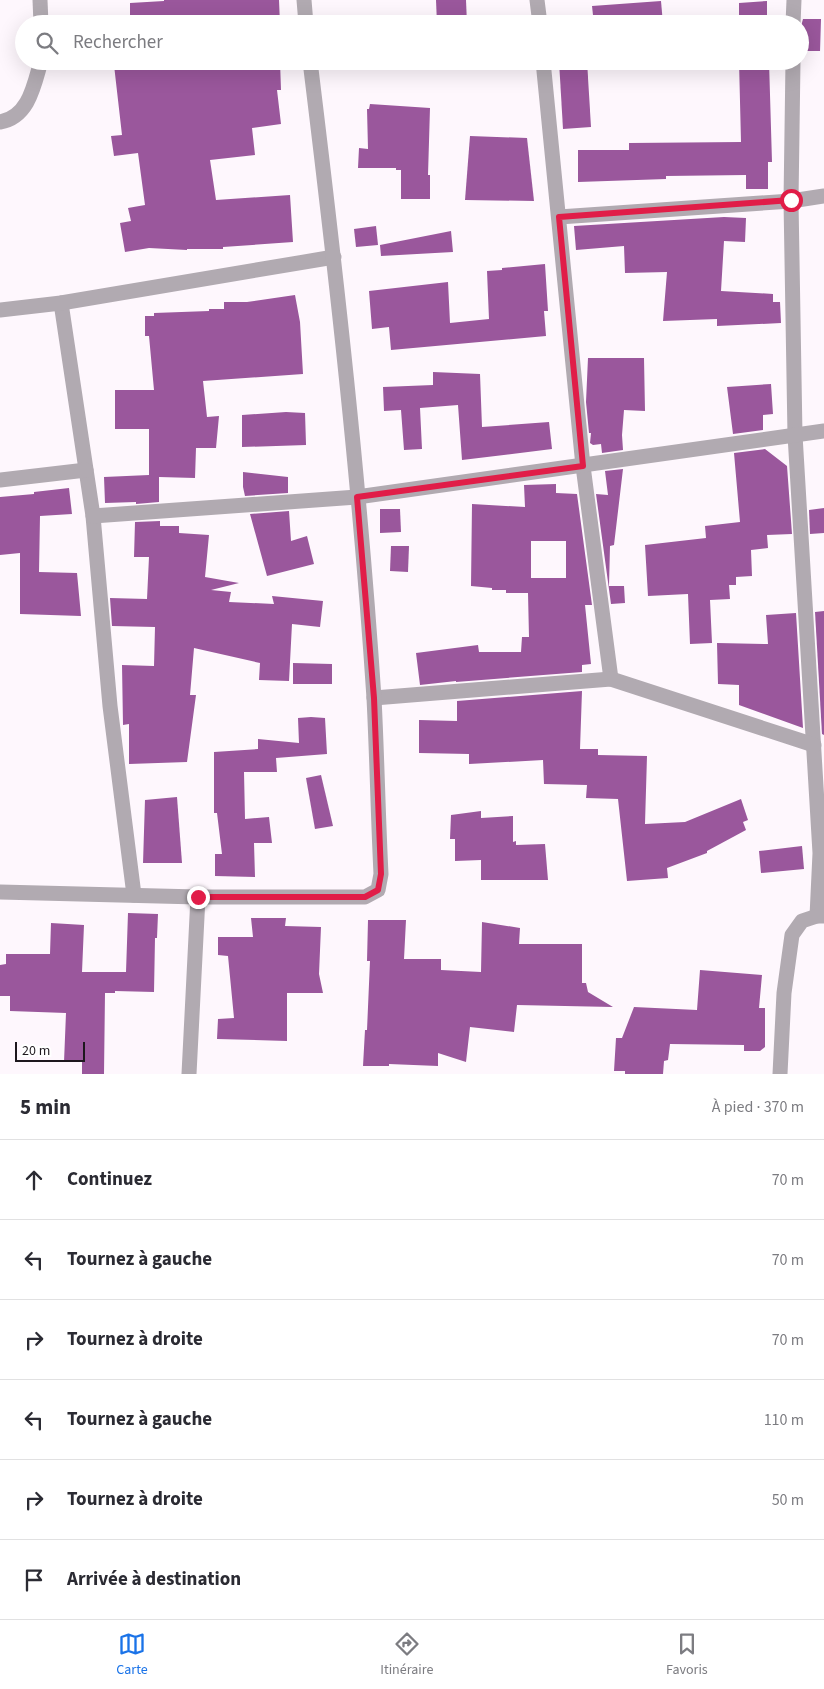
<!DOCTYPE html>
<html lang="fr">
<meta charset="utf-8">
<style>
:root{--surface:#fff;--page:#f7f7f7;--text:#2b2b33;--muted:#7c7c81;--line:#e1e1e2;--accent:#1a73e8}
body{margin:0;font-family:"Source Sans 3",sans-serif;background:var(--page);color:var(--text)}
.scale{position:absolute;left:15px;bottom:12px;width:70px;box-sizing:border-box;padding-left:5px;border:2px solid #1d171d;border-top:0;font-size:14px;line-height:18px;white-space:nowrap;color:#1d171d;-webkit-text-stroke:4px #fff;paint-order:stroke}
.stop{position:absolute;width:15px;height:15px;margin:-11px;border:4px solid #e11d48;border-radius:50%;background:#fff}
.stop.end{background:#e11d48;border-color:#fff;box-shadow:0 1px 5px #0008}
.list{margin:0;padding:0;list-style:none}
h2{display:flex;justify-content:space-between;align-items:center;height:65px;margin:0;padding:0 20px;font-size:21px}
h2 small{font-size:16px;font-weight:400;color:var(--muted)}
.list li{display:grid;grid-template-columns:32px 1fr auto;gap:15px;align-items:center;box-sizing:border-box;height:80px;padding:0 20px;border-top:1px solid var(--line)}
.list b{display:block;font-size:19px;white-space:nowrap}
.list em{font-size:16px;font-style:normal;color:var(--muted)}
.icon{flex:none;width:28px;height:28px;fill:none;stroke:currentColor;stroke-width:2;stroke-linecap:round;stroke-linejoin:round}
.map{position:relative;flex:none;width:824px;height:1074px;overflow:hidden}
.search{position:absolute;background:var(--surface);box-shadow:0 5px 20px #0002;left:15px;right:15px;top:15px;height:55px;display:flex;align-items:center;gap:12px;box-sizing:border-box;padding:0 18px;border-radius:28px;color:var(--muted);font-size:19px}
.sheet{height:545px;background:var(--surface)}
nav{display:flex;justify-content:space-around;align-items:center;box-sizing:border-box;height:70px;border-top:1px solid var(--line);background:var(--surface);font-size:14px;color:var(--muted)}
nav a{display:grid;justify-items:center;gap:2px}
nav .on{color:var(--accent)}
.map>svg:first-child{display:block}
.building{fill:#9a579c;fill-rule:evenodd}
.lines{fill:none;stroke-linecap:round;stroke-linejoin:round}
.minor{stroke:#b1aab1;stroke-width:15}
.route{stroke:#e11d48;stroke-width:6}
</style>
<div class="map">
<svg width="824" height="1074" viewBox="0 0 824 1074">
<rect width="100%" height="100%" fill="#fef7fd"/>
<!-- building -->
<g class="building">
<path d="M164,0H279L280,24H167V22L130,24V3L164,1Z"/>
<path d="M436,0H466L467,24H437Z"/>
<path d="M661,1L663,24H594L592,6Z"/>
<path d="M767,1V24H739V3Z"/>
<path d="M803,19H821L820,51H800V30Z"/>
<path d="M145,61L146,68L189,61H280L281,90H277L281,124L252,128L255,155L210,160L216,200L290,195L293,242L223,247V249H187V250L149,248L125,252L120,223L131,221L128,208L145,205L138,153L114,156L111,136L122,135L114,65Z"/>
<path d="M559,61H587L591,127L563,129Z"/>
<path d="M739,61H769L772,162H768V189H746V175L666,176V179L578,182V150H629V143L741,142Z"/>
<path d="M370,104L430,108L428,175H430V199H401V170H396V168H358L359,148L368,149L367,109H369Z"/>
<path d="M470,136L527,138L534,201L465,200Z"/>
<path d="M724,217L746,218L745,242L724,241L721,291L773,294V302H780L781,323L717,326V319L663,321L667,272L625,273L624,246L576,250L574,226Z"/>
<path d="M376,226L378,245L356,247L354,229Z"/>
<path d="M451,231L453,252L381,256L380,245Z"/>
<path d="M545,264L548,311H544L546,336L391,350L389,327L372,329L369,291L448,282L450,323L489,319L487,271L502,270V268Z"/>
<path d="M295,295L300,322L303,374L203,381L207,417L219,416L216,448H196L195,478L159,477V502L136,504V502L105,503L104,477L149,475V429H115V390H154L149,336H145V316H154V313L209,311V309H224V302H247Z"/>
<path d="M588,358H644L645,411L624,410L622,435L623,450L602,453L601,444L593,445L590,443L591,433H589L586,402Z"/>
<path d="M433,372L480,374L482,427L549,422L552,449L462,460L458,405L420,408L422,449L404,450L401,410L384,411L383,387L433,385Z"/>
<path d="M771,384L773,414L763,415V430L733,434L727,387Z"/>
<path d="M286,412L305,413L306,445L242,447V415Z"/>
<path d="M765,449L787,466L792,534L767,535L768,548L751,550L752,576L736,577V585H729L730,599L710,600L712,643L690,644L688,594L648,596L645,545L706,538L705,526L740,522L734,453Z"/>
<path d="M623,469L614,545L610,546L609,586H624L625,603L611,604L596,494L608,495L605,471Z"/>
<path d="M243,472L288,477V493L245,496L243,487Z"/>
<path d="M556,484V493L577,494L592,605H585L591,664L582,665V672L456,682V681L420,685L416,653L478,645L479,652H521L522,637H529L528,593H506V590H492V588L471,586L472,504L525,507L524,485ZM531,541H566V578H531Z"/>
<path d="M69,488L72,514L40,516L39,572L77,573L81,616L20,614V553L0,555V497L34,494V492Z"/>
<path d="M824,508V533L810,534L809,510Z"/>
<path d="M380,509H400L401,532L380,533Z"/>
<path d="M289,511L291,541L307,536L314,564L267,576L250,514Z"/>
<path d="M160,521V526H179V533L209,535L205,577L239,583L211,590L231,592L229,602L274,604L272,596L323,601L320,627L292,624L289,681L259,680L260,663L194,648L190,695H196L187,762L129,764V724L123,725L122,665L154,666L155,627L112,626L110,598L147,599L149,557H134L135,522Z"/>
<path d="M391,546H409L408,572L390,571Z"/>
<path d="M824,611V735L822,734L815,612Z"/>
<path d="M796,613L803,728L739,705V685L718,684L717,643L768,644L766,615Z"/>
<path d="M293,663L332,664V684H293Z"/>
<path d="M582,691L580,749H598V755L647,756L645,824L685,822L741,799L748,820L743,822L746,830L707,851V853L667,868L668,878L627,881L618,799L586,798L587,785L544,784L543,760L469,764V754L419,753V720L457,721V701Z"/>
<path d="M311,717L325,718L327,754L276,758L277,772H244L245,819L269,817L272,843H254L255,877L215,876V854H222L217,813H214V752L258,749V739L299,743L298,718Z"/>
<path d="M321,775L333,826L315,829L306,778Z"/>
<path d="M177,797L182,863H143L145,800Z"/>
<path d="M481,811V818L513,816V842L516,841V845L545,844L548,880H481V860L455,861V839H450L451,815Z"/>
<path d="M802,846L804,869L761,873L759,851Z"/>
<path d="M128,913L158,914L157,938H155L154,992L115,991V993H105L104,1074H82V1062H64L66,1013L10,1011V996H0V965L6,964V954H50L51,923L84,925L82,972H126Z"/>
<path d="M251,918H286L285,926L321,927L319,974L323,993H287V1041L217,1039L218,1019L234,1018L228,956L218,955V937H253Z"/>
<path d="M368,920H406L404,959H441V970L481,972L482,922L520,928L519,944H582V983H586L588,992L613,1007L517,1005L514,1032L470,1027L466,1062L438,1053V1066L389,1064V1066H363L365,1030H367L370,961H367Z"/>
<path d="M700,970L762,975L759,1008H765V1047L760,1051H744V1045L670,1044L668,1060L664,1061L663,1074H625V1071H614L616,1038H622L634,1007L697,1010Z"/>
</g>
<g class="lines">
<!-- minor -->
<g class="minor">
<path d="M40,0L41,24"/>
<path d="M304,0L306,24"/>
<path d="M537,0L540,24"/>
<path d="M793,24L794,0"/>
<path d="M543,61L583,466L611,679"/>
<path d="M793,61L791,201L795,435L820,853L817,916"/>
<path d="M0,122C29,117 34,85 41,61"/>
<path d="M559,217L791,201L824,196"/>
<path d="M61,303L93,516L110,706L134,895"/>
<path d="M0,310L61,303L334,257"/>
<path d="M0,480L86,470"/>
<path d="M93,516L357,497L824,431"/>
<path d="M374,698L611,679L814,745"/>
<path d="M0,892L198,897H365L378,890L381,874C378,815 377,756 374,698C360,485 336,273 310,61"/>
<path d="M189,1074L198,897"/>
<path d="M780,1074L784,993L792,935L802,921L817,916H824"/>
</g>
</g>
<g class="lines">
<!-- route -->
<path class="route" d="M198,897H365L378,890L381,874L374,698L357,497L583,466L559,217L791,200"/>
</g>
</svg>
<div class="scale">20 m</div>
<div class="stop" style="left:791px;top:200px"></div>
<div class="stop end" style="left:198px;top:897px"></div>
<div class="search"><svg class="icon" aria-label="search" viewBox="0 0 24 24"><circle cx="10" cy="10" r="6"/><path d="M15 15l6 6"/></svg>Rechercher</div>
</div>
<section class="sheet">
<h2>5 min<small>À pied · 370 m</small></h2>
<ul class="list">
<li><svg class="icon" aria-label="ahead" viewBox="0 0 24 24"><path d="M12 20V5M6 11l6-6 6 6"/></svg><div><b>Continuez</b></div><em>70 m</em></li>
<li><svg class="icon" aria-label="left" viewBox="0 0 24 24"><path d="M17 20v-9H6M10 6l-5 5 5 5"/></svg><div><b>Tournez à gauche</b></div><em>70 m</em></li>
<li><svg class="icon" aria-label="right" viewBox="0 0 24 24"><path d="M7 20v-9h11M14 6l5 5-5 5"/></svg><div><b>Tournez à droite</b></div><em>70 m</em></li>
<li><svg class="icon" aria-label="left" viewBox="0 0 24 24"><path d="M17 20v-9H6M10 6l-5 5 5 5"/></svg><div><b>Tournez à gauche</b></div><em>110 m</em></li>
<li><svg class="icon" aria-label="right" viewBox="0 0 24 24"><path d="M7 20v-9h11M14 6l5 5-5 5"/></svg><div><b>Tournez à droite</b></div><em>50 m</em></li>
<li><svg class="icon" aria-label="arrive" viewBox="0 0 24 24"><path d="M6 21V4h12l-3 4 3 4H6"/></svg><div><b>Arrivée à destination</b></div></li>
</ul>
</section>
<nav>
<a class="on"><svg class="icon" aria-label="map" viewBox="0 0 24 24"><path d="M3 6l6-2 6 2 6-2v14l-6 2-6-2-6 2zM9 4v14M15 6v14"/></svg>Carte</a>
<a><svg class="icon" aria-label="directions" viewBox="0 0 24 24"><path d="M12 3l9 9-9 9-9-9zM9 14v-3h6M13 9l2 2-2 2"/></svg>Itinéraire</a>
<a><svg class="icon" aria-label="saved" viewBox="0 0 24 24"><path d="M7 4h10v16l-5-4-5 4z"/></svg>Favoris</a>
</nav>
